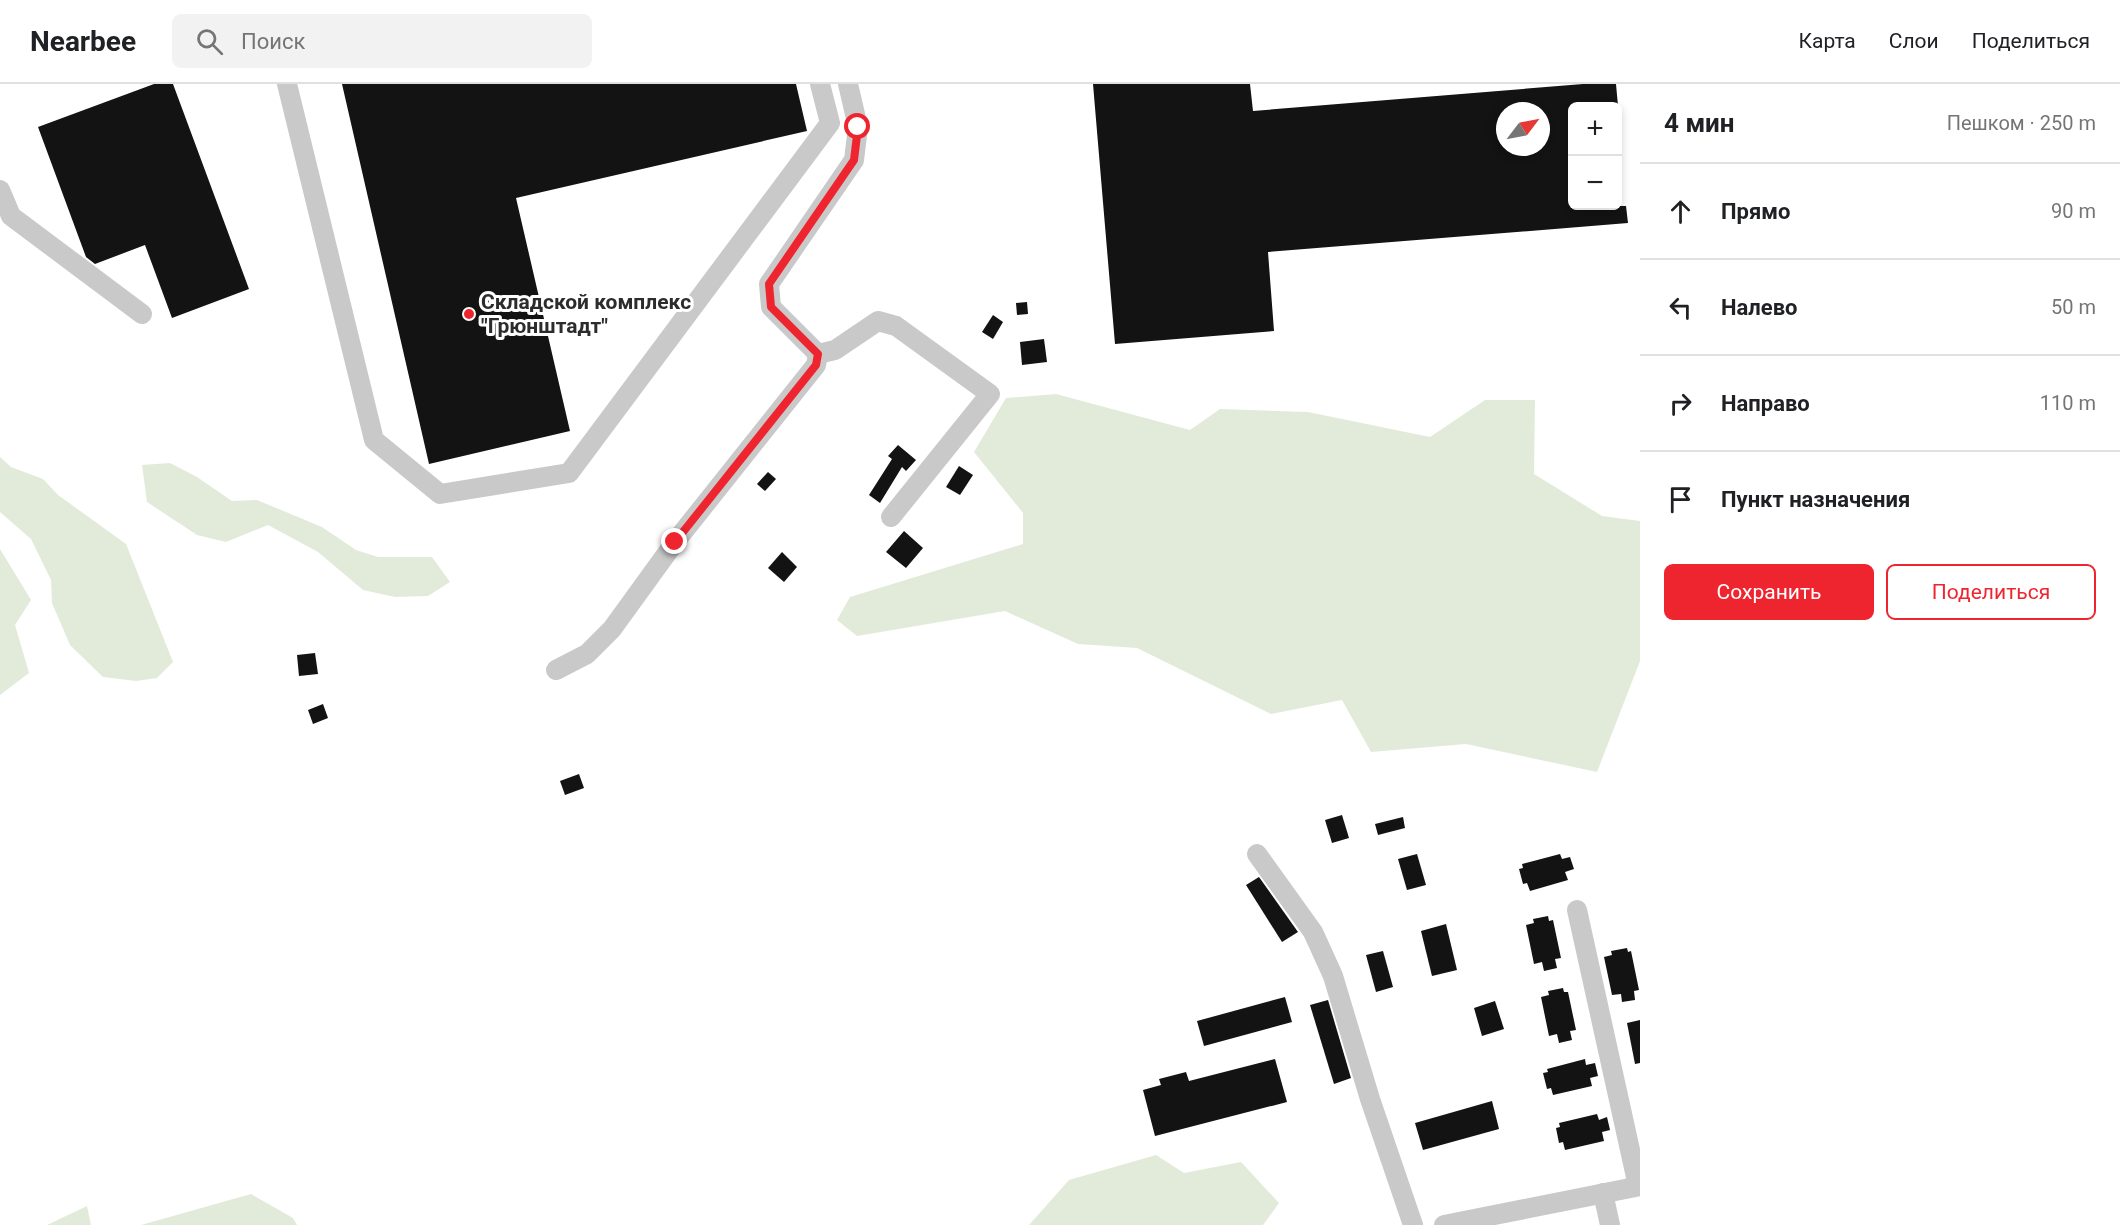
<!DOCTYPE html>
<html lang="ru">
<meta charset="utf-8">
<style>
:root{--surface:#fff;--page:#f2f2f2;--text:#202124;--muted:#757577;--line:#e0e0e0;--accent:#ee242f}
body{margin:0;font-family:Roboto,sans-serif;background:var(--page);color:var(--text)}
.controls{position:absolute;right:18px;top:18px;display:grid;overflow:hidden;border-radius:9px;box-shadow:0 3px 9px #0003}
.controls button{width:54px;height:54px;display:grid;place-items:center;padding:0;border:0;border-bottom:2px solid var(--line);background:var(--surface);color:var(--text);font:30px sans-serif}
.compass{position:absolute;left:1496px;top:18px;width:54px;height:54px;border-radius:50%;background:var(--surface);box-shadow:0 3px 9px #0003;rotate:58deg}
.stop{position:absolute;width:18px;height:18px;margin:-14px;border:4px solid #ee242f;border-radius:50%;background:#fff}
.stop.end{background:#ee242f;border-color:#fff;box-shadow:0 2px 6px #0008}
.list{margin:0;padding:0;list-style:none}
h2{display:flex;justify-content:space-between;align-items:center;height:78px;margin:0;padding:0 24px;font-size:26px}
h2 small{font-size:20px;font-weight:400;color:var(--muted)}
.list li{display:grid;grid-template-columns:39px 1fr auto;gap:18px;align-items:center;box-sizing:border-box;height:96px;padding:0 24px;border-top:2px solid var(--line)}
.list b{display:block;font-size:22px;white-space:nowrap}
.list em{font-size:20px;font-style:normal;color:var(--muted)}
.actions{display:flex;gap:12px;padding:18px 24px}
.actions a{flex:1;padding:14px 0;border:2px solid var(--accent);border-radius:9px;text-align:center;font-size:21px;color:var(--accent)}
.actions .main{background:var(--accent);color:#fff}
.icon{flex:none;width:33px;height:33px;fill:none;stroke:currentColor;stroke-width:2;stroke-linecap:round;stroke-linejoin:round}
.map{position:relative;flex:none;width:1640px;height:1141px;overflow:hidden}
header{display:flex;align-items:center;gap:36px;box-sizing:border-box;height:84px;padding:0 30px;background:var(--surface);border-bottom:2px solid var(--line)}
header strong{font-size:28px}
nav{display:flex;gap:33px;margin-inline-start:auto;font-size:21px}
.search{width:420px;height:54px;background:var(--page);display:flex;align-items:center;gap:15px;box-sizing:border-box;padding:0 21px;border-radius:9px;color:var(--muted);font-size:22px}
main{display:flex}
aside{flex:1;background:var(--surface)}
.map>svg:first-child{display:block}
.green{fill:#e2ebd9}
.building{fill:#131313;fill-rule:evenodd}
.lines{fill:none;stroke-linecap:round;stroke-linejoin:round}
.minor{stroke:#c9c9c9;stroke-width:20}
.route{stroke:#ee242f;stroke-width:8}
.poi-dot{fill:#ee242f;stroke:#fff;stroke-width:2}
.labels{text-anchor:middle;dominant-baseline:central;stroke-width:6;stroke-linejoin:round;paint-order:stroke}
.poi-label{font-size:21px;font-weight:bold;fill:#2c2c2c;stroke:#fff;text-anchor:start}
</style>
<header>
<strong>Nearbee</strong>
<div class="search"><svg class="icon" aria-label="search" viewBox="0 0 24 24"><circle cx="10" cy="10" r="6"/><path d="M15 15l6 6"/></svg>Поиск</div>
<nav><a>Карта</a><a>Слои</a><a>Поделиться</a></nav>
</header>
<main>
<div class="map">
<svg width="1640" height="1141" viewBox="0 0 1640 1141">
<rect width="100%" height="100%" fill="#fff"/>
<!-- green -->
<g class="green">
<path d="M1056,310L1190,346L1220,325L1308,328L1430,353L1485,316H1535L1534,390L1602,432L1640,437V577L1597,688L1466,660L1371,668L1342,616L1271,630L1137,564L1078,560L1005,527L857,552L837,536L850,513L1023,460V429L974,368L1006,314Z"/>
<path d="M0,373L11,383L43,395L58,411L126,460L173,578L157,594L136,597L103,593L70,561L52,519L51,496L31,455L0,428Z"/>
<path d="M170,379L197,393L232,417L257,416L322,443L356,466L378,473H432L450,498L428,512L395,513L363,506L318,468L268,441L226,458L197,451L147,418L142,381Z"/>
<path d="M0,465L31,516L15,541L29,589L0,611Z"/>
<path d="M1156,1071L1184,1089L1241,1078L1279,1119L1263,1141H1029L1069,1096Z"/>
<path d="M251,1110L293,1134L297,1141H141Z"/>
<path d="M87,1122L91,1141H47Z"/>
</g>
<!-- building -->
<g class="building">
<path d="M154,0H173L249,205L172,234L145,161L95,180L86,173L38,43Z"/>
<path d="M342,0H796L807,47L516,114L570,347L429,380Z"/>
<path d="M1093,0H1250L1253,27L1583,0H1616L1618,22H1572V122H1626L1628,139L1268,168L1274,247L1115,260ZM1505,27H1541V63H1505Z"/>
<path d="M1027,218L1028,230L1017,231L1016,219Z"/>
<path d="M993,231L1003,238L993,255L982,248Z"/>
<path d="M1044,255L1047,278L1022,281L1020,258Z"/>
<path d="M898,361L916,376L906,387L902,383L880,419L869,411L892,375L888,372Z"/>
<path d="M959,382L973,391L960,411L946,403Z"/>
<path d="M768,388L776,395L765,407L757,400Z"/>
<path d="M904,447L923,464L906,484L886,468Z"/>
<path d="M782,468L797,483L784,498L768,484Z"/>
<path d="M315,569L318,590L299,592L297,571Z"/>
<path d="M323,620L328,634L313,640L308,626Z"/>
<path d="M579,690L584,704L565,711L560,697Z"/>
<path d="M1342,731L1349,754L1332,759L1325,736Z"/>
<path d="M1403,733L1405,744L1378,751L1375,740Z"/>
<path d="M1417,770L1426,801L1407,806L1398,775Z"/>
<path d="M1560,770L1562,775L1570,773L1574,785L1565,788L1568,796L1530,807L1527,799L1523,800L1519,785L1523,784L1522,780Z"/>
<path d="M1259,793L1298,848L1282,858L1246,801Z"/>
<path d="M1548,832L1549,837L1553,836L1561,874L1555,875L1557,884L1544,887L1542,878L1534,880L1526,841L1534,839L1533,835Z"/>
<path d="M1446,840L1457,886L1432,892L1421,847Z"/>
<path d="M1627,864L1628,868L1631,867L1639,906L1634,907L1635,916L1622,918L1621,910L1612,911L1604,873L1612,871L1611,867Z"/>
<path d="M1383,867L1393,903L1376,908L1366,871Z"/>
<path d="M1563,904L1564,908H1568L1576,946L1570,947L1572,956L1559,959L1557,950L1549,952L1541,913L1549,911L1548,907Z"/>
<path d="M1285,913L1292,938L1204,962L1197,937Z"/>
<path d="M1328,916L1351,994L1334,1000L1310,921Z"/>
<path d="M1495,917L1504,945L1482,952L1474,924Z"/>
<path d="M1640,936V979L1635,980L1627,939Z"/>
<path d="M1275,975L1287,1018L1155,1052L1143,1006L1161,1001L1159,995L1186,988L1189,997Z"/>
<path d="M1585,975L1586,981L1595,979L1598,992L1590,994L1592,1002L1553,1011L1551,1004L1547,1005L1543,989L1548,988L1547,985Z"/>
<path d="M1492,1017L1499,1045L1423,1066L1415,1039Z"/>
<path d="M1597,1030L1599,1036L1607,1033L1610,1046L1602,1048L1604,1057L1565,1066L1563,1058L1559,1059L1556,1044L1560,1043L1559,1039Z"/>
</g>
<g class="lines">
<!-- minor -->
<g class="minor">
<path d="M287,0L374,356L440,410L569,389L830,39L820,0"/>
<path d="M0,106L11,132L142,230"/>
<path d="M818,270L835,266L878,237L896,242L990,310L891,433"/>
<path d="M556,586L587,570L612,545L675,458L816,281L818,270L771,223L769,200L854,76L858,43L848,0"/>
<path d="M1257,770L1313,848L1333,892L1370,1015L1413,1141"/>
<path d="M1577,826L1638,1102"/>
<path d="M1603,1109L1610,1141"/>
<path d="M1444,1141L1640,1102"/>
</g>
</g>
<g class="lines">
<!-- route -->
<path class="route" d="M675,458L816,281L818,270L771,223L769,200L854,76L858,43"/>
</g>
<!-- markers -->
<circle class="poi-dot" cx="469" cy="230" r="6"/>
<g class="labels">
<!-- poi labels -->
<g class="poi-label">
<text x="481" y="218">Складской комплекс<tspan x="481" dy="24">"Грюнштадт"</tspan></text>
</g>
</g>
</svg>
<div class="controls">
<button>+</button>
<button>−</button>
</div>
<svg class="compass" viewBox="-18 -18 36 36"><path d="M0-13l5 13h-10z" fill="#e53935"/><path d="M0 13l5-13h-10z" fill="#757577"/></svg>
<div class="stop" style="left:858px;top:43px"></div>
<div class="stop end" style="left:675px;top:458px"></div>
</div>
<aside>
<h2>4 мин<small>Пешком · 250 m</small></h2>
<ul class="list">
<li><svg class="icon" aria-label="ahead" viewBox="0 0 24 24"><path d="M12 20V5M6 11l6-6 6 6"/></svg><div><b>Прямо</b></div><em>90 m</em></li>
<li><svg class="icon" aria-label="left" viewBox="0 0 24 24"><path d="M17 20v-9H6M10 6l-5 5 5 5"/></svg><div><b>Налево</b></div><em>50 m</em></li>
<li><svg class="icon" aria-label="right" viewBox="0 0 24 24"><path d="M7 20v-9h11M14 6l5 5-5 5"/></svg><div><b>Направо</b></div><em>110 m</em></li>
<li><svg class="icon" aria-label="arrive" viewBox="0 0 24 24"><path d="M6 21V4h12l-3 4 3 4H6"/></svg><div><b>Пункт назначения</b></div></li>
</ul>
<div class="actions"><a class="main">Сохранить</a><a>Поделиться</a></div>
</aside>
</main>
